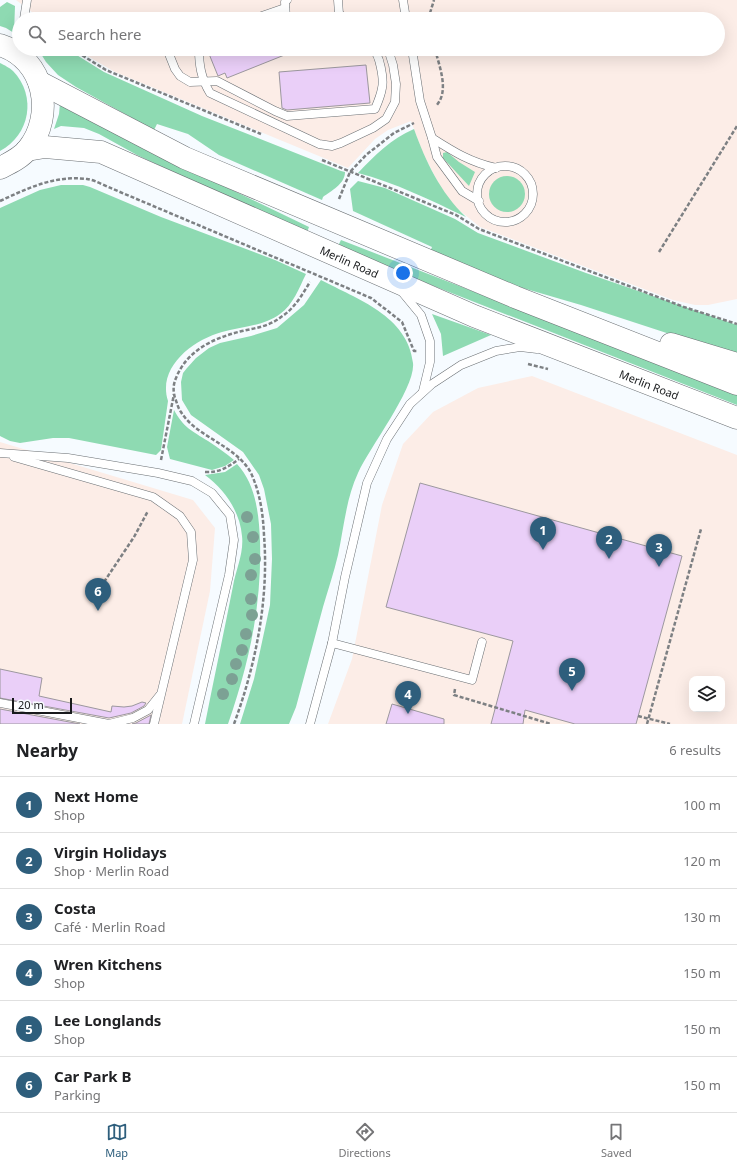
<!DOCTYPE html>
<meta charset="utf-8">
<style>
:root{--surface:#fff;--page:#f2f2f2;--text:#202124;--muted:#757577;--line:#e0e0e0;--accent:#2e5e7c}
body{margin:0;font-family:"Noto Sans",sans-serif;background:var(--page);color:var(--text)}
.controls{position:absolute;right:12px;bottom:12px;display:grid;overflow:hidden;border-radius:8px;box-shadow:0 4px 16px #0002}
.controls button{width:36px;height:36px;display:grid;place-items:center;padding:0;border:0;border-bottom:1px solid var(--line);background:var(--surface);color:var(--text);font:20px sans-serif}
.scale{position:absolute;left:12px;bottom:10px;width:60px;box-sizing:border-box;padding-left:4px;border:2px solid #181a1c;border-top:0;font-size:11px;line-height:14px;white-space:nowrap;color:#181a1c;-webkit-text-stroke:3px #f6fbff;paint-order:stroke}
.you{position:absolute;left:403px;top:273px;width:14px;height:14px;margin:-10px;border:3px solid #fff;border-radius:50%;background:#1a73e8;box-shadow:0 0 0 6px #1a73e833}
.badge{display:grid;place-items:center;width:26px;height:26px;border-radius:50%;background:var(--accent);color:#fff;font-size:13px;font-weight:700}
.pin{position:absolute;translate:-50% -33px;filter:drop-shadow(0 1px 2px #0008)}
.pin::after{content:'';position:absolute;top:21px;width:14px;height:12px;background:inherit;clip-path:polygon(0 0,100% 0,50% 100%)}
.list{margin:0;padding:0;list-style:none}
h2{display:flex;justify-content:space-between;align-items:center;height:52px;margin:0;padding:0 16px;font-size:17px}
h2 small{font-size:13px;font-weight:400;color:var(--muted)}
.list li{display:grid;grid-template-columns:26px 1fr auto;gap:12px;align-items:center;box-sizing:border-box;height:56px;padding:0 16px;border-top:1px solid var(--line)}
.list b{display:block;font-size:15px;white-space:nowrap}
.list p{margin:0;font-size:13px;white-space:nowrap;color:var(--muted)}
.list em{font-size:13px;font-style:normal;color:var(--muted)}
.icon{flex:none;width:22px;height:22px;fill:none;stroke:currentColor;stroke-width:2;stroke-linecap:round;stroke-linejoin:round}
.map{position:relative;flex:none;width:737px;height:724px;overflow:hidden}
.search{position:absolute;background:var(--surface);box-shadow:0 4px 16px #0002;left:12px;right:12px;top:12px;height:44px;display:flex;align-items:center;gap:10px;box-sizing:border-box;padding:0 14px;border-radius:22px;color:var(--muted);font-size:15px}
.sheet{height:388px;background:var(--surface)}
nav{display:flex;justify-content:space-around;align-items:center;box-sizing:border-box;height:56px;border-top:1px solid var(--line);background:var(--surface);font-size:11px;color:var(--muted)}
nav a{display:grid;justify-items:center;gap:2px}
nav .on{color:var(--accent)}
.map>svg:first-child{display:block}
.commercial{fill:#fcede7;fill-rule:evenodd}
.green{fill:#8edab2}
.building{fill:#eacff8;stroke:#9c989e}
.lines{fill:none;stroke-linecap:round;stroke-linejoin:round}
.lane-casing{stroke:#6a6f73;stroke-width:9}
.secondary-casing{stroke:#6a6f73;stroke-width:23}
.path{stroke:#7d8083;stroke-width:2.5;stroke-dasharray:4 2;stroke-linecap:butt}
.lane{stroke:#fff;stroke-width:8}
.secondary{stroke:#fff;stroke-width:22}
.tree{fill:#7ca194}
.labels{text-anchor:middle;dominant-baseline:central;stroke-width:4;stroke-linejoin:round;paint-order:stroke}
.street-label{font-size:11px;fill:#181a1c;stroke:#f6fbff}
</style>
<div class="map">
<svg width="737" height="724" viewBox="0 0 737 724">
<rect width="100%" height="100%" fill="#f6fbff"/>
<!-- commercial -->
<g class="commercial">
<path d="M16,0H737V299L708,305H695L673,300L480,227L454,206L440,186L422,151L411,121L388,130L375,139L348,168L115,72L84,54L77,49H718V19H41Z"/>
<path d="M532,376L737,455V724H328L352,659L382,505L403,444L433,412L478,388ZM692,679H722V709H692Z"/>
<path d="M0,442L193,500L215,528L210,591L182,724H0Z"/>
</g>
<!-- green -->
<g class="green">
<path d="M7,2L15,6L14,33L6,28L0,26V7Z"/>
<path d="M38,49H67L104,72L202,116L341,171L345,172C345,184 331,191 323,197L322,200L219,155L188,134L157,124L154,130L76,87L58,75L46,62Z"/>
<path d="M0,63C4,65 10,68 13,71C37,96 30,135 0,151Z"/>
<path d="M60,103L136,144L309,227L306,235L137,155L99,134L84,128L61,126L54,129L59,114Z"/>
<path d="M414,129C426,162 440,192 466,217C430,200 396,183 358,173C375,155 391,139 414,129Z"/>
<path d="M447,152L459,162L475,172L469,186L443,158V153Z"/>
<circle cx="507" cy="194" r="18"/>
<path d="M358,181L385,188L455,219L478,233L586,273L737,325V356L581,305L509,284L430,252L432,247L353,211L350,189Z"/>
<path d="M61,185H83L90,187L161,217L275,260L306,274C299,288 293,305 280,314C264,326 240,327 222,332C193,340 157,367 168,401L161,450L156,455L69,438H53L20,443L10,441L0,436V208L40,190Z"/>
<path d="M341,240L737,394V405L337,248Z"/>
<path d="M321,280C357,299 408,316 413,363C416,387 370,447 358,473C346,499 344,527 338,555C334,572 328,590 323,607C314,640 305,674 296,707L289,724H240L254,679L270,605L272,559L271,524L264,489L259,475L243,452L191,415L182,400L181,382L183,373L187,368L196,358L209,348L220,343L251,336L277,328L304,305Z"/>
<path d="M432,314L491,335L443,356L441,334Z"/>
<path d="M174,410C183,427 192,431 208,441C217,447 226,453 234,460L225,466L212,470L170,459L167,447Z"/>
<path d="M237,464C256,484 259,515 260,541C262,605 249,664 228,724H205C214,678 224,632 233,586C236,569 244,553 242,536C240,511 224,489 205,475L225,472Z"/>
</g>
<!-- building -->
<g class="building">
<path d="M207,49H297V50L227,78L225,73L218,76Z"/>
<path d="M366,65L370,103L287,110L282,108L279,72Z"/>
<path d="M420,483L682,556L636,724H575L525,710L523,724H491L513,641L386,607Z"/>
<path d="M0,669L42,678L39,696L111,712L112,706L124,707L132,706L142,702L146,703L144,706L131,713L109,718L0,698Z"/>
<path d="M392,704L444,719V724H386Z"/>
<path d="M0,709L80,724H0Z"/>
<path d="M151,715L149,724H132L136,723Z"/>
</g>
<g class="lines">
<defs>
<g id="lane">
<path d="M403,0L406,19"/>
<path d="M339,14L346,19"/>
<path d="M24,19L27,0"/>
<path d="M253,19L285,8"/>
<path d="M286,19L285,2L287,0"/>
<path d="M336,19L339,14L338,0"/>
<path d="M167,49L175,69L180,76L190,82L217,81L275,111L287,116L375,109C378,102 381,95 382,88C384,80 380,53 372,49"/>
<path d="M199,49C199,65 201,78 210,93L319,144L332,146L341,143L373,128L386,119L395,102L396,84L393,65L388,49"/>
<path d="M412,49L420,101L432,138L437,157L462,191L479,201"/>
<path d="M432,138C454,152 470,162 496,168"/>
<circle cx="505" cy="194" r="28"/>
<path d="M402,292L421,315L430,341V362L423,391"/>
<path d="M0,453L68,458L158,473L192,481L212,493L230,515L234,540L229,575L194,724"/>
<path d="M14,457L153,497L180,516L191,532L193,560L154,724"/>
<path d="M332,643L472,680L482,642"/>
<path d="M0,703L109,724L133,718L148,710L160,695"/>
<path d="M310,724L332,643L345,577L367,483L387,439L410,404L432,384L461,365L496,351L520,347L537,349"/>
</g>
<g id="secondary">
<path d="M0,45C45,59 55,115 28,149C21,158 10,163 0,168"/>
<path d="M39,82L185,158L515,297L737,384"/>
<path id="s1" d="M27,150L45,147L101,152L474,316L737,418"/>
<path d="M671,344L737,364"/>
</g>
</defs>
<!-- lane casing -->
<use href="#lane" class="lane-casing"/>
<!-- secondary casing -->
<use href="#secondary" class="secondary-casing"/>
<!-- path -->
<g class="path">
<path d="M431,19L430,13L434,0"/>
<path d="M72,49L106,70L261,134"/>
<path d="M435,49C439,66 450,91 436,106"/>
<path d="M322,160L456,215L479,229L684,307L737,324"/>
<path d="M339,199L350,172L366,155L394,133L414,123"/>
<path d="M0,201C28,188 55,175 87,179C95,180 105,186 113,189L371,298L402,322L414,351H417"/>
<path d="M659,252L737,126"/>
<path d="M528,364L548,369"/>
<path d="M161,460L174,394"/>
<path d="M205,472C219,473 228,467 239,459"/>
<path d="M104,582L134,537L148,511"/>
<path d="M455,689L454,695L551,724"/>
<path d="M638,716L670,724"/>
<path d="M234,724C256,664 269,599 264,535C263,513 260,493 251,473C236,445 196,437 181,412C178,408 177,403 175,398C173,391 173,385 176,378C187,350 214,338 242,331C256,328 270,326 281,317C294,309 302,295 310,282"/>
<path d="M647,724L701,529"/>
</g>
<!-- lane -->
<use href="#lane" class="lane"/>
<!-- secondary -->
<use href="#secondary" class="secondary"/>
</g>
<!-- trees -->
<g class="tree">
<circle cx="247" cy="517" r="6"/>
<circle cx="253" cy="537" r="6"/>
<circle cx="255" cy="559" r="6"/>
<circle cx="251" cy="575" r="6"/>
<circle cx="251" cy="599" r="6"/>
<circle cx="252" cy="615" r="6"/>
<circle cx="246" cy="634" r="6"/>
<circle cx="242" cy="650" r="6"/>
<circle cx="236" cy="664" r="6"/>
<circle cx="232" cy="679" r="6"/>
<circle cx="223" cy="694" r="6"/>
</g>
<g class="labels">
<!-- street labels -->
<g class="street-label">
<text stroke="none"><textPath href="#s1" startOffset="346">Merlin Road</textPath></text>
<text stroke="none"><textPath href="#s1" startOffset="670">Merlin Road</textPath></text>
</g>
</g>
</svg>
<div class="controls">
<button><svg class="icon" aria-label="layers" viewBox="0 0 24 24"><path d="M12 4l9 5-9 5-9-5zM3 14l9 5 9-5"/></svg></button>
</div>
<div class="scale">20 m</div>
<div class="you"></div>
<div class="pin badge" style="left:543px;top:550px">1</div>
<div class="pin badge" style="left:609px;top:559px">2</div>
<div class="pin badge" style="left:659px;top:567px">3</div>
<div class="pin badge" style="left:408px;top:714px">4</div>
<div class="pin badge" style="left:572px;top:691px">5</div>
<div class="pin badge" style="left:98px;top:611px">6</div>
<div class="search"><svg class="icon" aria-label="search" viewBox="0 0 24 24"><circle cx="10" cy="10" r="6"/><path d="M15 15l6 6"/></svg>Search here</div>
</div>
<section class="sheet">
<h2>Nearby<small>6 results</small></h2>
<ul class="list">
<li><span class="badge">1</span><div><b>Next Home</b><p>Shop</p></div><em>100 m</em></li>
<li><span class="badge">2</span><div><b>Virgin Holidays</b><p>Shop · Merlin Road</p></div><em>120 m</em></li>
<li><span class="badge">3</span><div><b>Costa</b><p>Café · Merlin Road</p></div><em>130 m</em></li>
<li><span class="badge">4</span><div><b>Wren Kitchens</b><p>Shop</p></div><em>150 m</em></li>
<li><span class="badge">5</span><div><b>Lee Longlands</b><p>Shop</p></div><em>150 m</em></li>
<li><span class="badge">6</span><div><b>Car Park B</b><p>Parking</p></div><em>150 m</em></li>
</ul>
</section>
<nav>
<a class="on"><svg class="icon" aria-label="map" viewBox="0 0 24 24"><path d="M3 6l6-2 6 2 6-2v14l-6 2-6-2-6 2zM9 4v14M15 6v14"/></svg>Map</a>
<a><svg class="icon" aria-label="directions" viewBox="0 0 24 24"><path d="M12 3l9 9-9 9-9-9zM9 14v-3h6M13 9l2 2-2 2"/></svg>Directions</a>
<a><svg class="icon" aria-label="saved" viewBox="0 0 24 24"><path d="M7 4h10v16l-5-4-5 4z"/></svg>Saved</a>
</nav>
